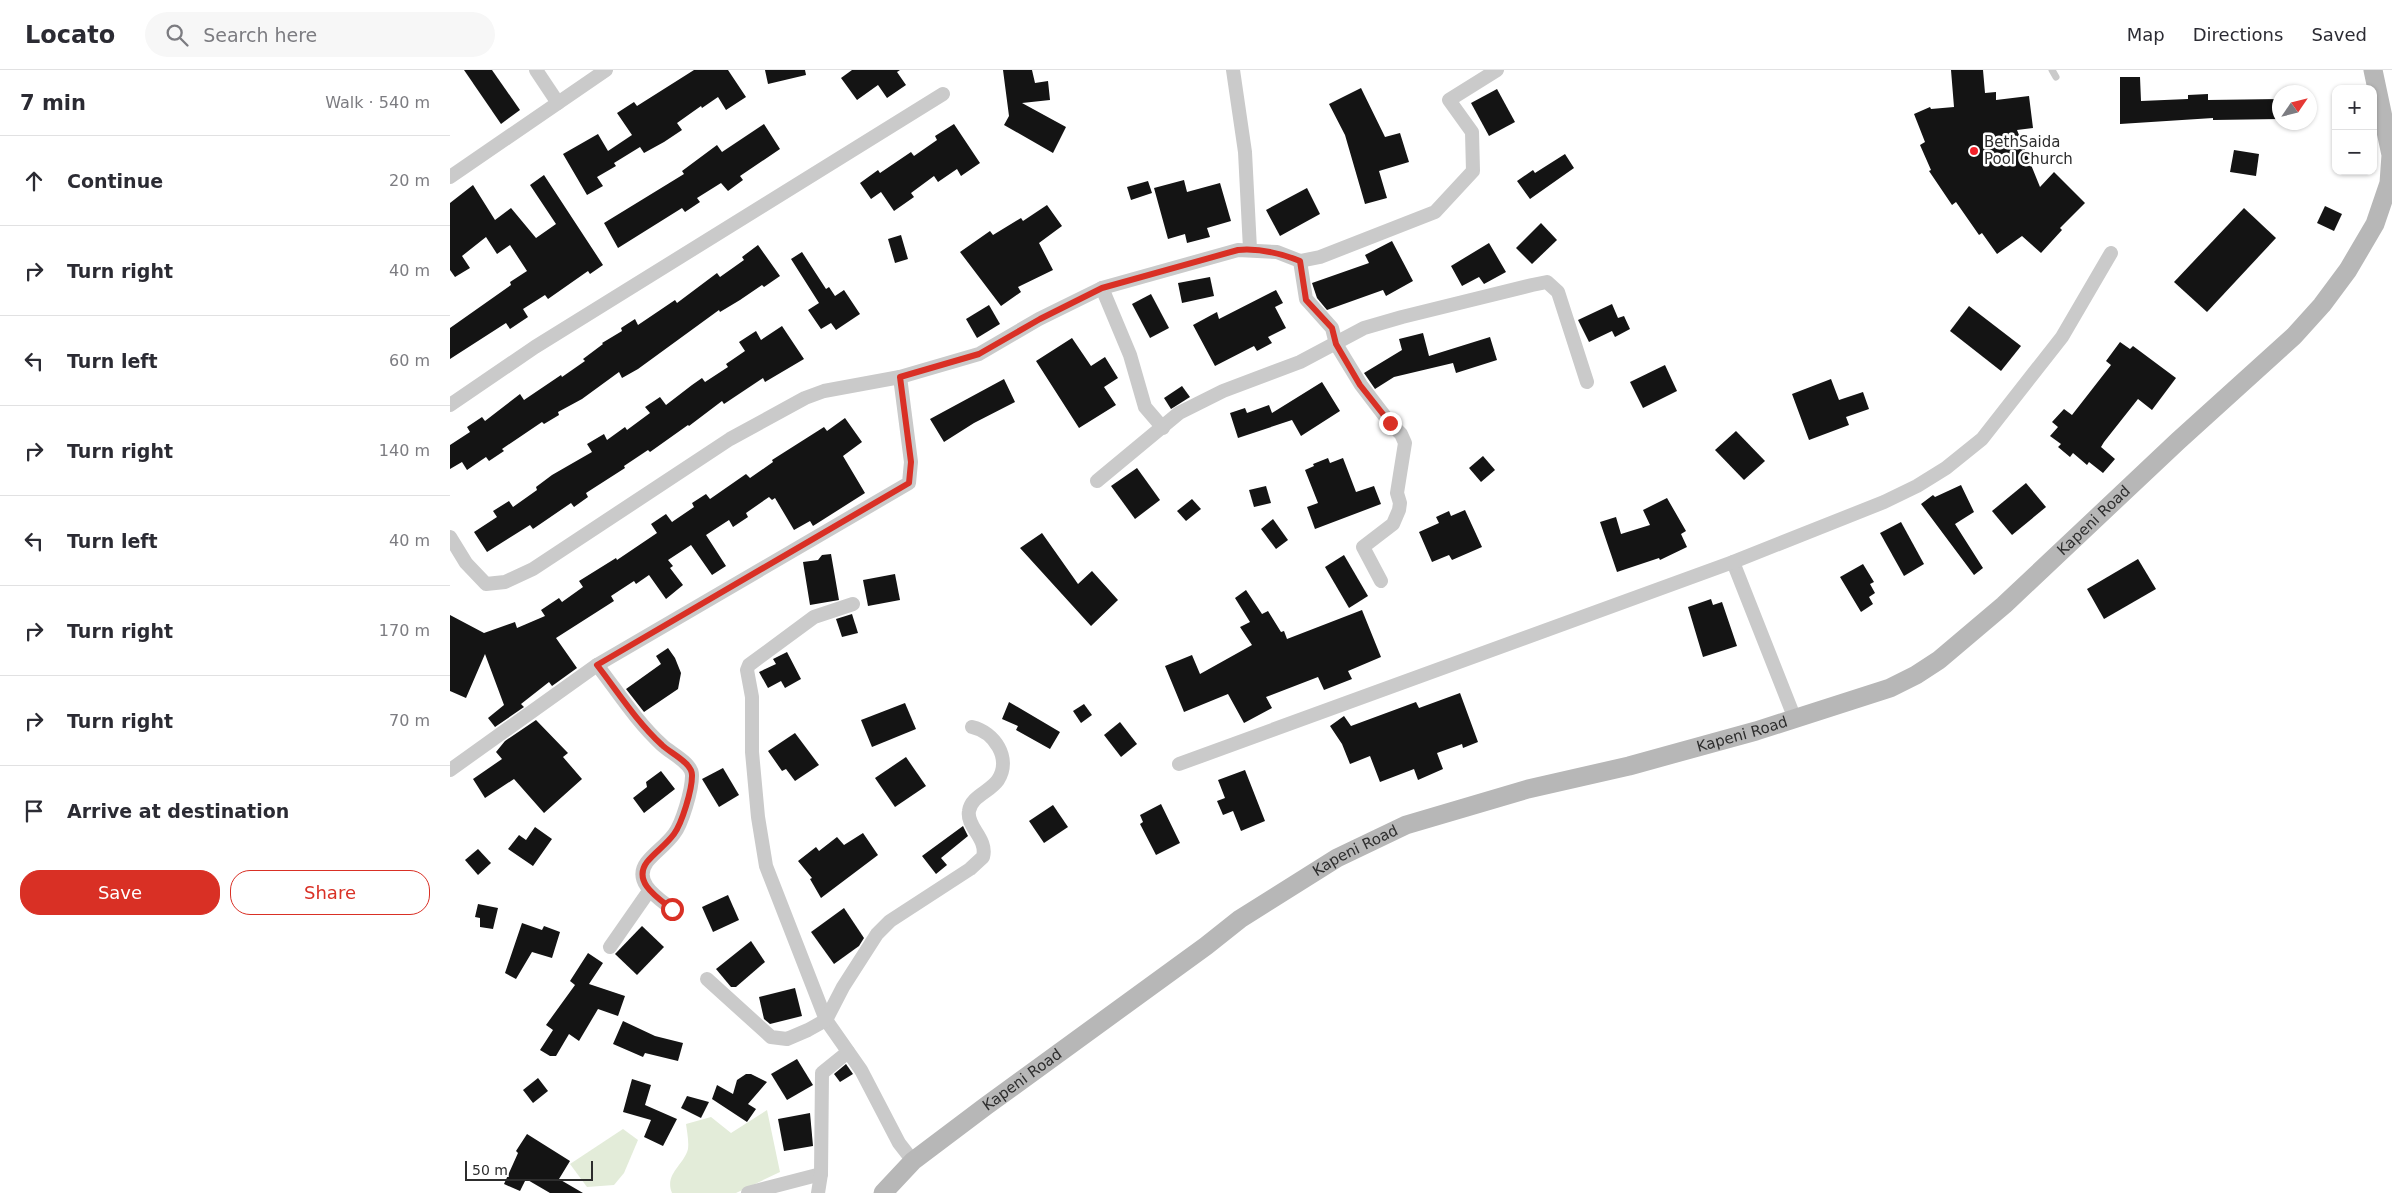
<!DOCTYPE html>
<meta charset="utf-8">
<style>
:root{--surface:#fff;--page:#f7f7f7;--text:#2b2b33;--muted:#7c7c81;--line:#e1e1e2;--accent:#d93025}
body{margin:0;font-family:"DejaVu Sans",sans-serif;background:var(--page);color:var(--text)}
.controls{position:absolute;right:15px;top:15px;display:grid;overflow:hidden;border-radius:10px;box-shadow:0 1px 4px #0004}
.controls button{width:45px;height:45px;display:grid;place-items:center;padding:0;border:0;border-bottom:1px solid var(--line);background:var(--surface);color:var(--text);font:25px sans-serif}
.compass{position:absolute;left:1822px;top:15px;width:45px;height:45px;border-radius:50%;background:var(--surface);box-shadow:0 1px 4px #0004;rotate:55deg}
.scale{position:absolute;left:15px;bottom:12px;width:128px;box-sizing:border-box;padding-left:5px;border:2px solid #2d2d2d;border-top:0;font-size:14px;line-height:18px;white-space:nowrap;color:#2d2d2d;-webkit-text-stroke:4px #fff;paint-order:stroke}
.stop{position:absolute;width:15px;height:15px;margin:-11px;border:4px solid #d93025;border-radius:50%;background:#fff}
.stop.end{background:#d93025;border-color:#fff;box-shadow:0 1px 5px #0008}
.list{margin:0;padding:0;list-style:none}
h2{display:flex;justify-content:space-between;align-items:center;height:65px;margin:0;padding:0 20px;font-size:21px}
h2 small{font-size:16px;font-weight:400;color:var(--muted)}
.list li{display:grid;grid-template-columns:32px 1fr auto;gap:15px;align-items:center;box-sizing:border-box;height:90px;padding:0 20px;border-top:1px solid var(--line)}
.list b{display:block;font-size:19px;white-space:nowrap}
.list em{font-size:16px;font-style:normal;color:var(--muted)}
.actions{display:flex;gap:10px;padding:15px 20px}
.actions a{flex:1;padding:11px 0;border:1px solid var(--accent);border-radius:20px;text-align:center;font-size:18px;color:var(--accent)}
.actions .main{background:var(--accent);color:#fff}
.icon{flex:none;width:28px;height:28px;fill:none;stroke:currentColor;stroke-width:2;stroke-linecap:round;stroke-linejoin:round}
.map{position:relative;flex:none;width:1942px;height:1123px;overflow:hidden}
header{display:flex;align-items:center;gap:30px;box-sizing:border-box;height:70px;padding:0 25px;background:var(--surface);border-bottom:1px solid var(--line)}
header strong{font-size:24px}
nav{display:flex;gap:28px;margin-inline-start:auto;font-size:18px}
.search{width:350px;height:45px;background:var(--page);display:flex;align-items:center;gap:12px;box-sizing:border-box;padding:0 18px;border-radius:28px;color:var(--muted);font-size:19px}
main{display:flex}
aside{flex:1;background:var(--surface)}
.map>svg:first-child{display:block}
.green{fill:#e3ecd9}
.building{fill:#141414}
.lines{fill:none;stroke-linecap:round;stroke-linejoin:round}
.lane{stroke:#cacaca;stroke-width:7}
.street{stroke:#cacaca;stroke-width:14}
.secondary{stroke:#b7b7b7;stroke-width:19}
.route{stroke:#d93025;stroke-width:6}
.poi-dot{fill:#f32029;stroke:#fff;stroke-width:2}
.labels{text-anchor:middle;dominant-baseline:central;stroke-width:5;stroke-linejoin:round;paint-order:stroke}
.poi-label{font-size:15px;fill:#2d2d2d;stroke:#fff;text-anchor:start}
.street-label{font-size:15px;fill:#2d2d2d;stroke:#fff}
</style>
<header>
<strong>Locato</strong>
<div class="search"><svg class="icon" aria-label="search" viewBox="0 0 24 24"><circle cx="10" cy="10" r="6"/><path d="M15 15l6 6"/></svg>Search here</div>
<nav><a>Map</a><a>Directions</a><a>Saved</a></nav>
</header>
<main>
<aside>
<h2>7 min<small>Walk · 540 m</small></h2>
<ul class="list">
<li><svg class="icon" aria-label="ahead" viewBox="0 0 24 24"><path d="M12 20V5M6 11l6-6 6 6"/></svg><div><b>Continue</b></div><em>20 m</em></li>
<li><svg class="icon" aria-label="right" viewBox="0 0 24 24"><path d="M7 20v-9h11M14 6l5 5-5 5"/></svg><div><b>Turn right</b></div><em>40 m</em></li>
<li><svg class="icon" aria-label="left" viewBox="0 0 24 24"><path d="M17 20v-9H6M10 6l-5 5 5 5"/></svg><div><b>Turn left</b></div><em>60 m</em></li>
<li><svg class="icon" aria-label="right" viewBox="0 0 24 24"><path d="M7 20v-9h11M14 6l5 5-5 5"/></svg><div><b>Turn right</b></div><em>140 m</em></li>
<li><svg class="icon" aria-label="left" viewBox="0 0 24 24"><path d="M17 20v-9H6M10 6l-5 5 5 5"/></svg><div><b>Turn left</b></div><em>40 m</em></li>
<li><svg class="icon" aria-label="right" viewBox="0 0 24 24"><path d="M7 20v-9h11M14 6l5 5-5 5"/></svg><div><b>Turn right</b></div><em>170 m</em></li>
<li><svg class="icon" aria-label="right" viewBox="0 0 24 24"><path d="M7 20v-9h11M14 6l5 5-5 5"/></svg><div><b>Turn right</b></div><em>70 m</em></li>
<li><svg class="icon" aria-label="arrive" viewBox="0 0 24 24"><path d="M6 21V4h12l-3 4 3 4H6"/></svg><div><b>Arrive at destination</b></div></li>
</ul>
<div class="actions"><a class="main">Save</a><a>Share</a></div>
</aside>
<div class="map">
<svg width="1942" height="1123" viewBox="0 0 1942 1123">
<rect width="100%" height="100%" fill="#fff"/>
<!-- green -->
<g class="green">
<path d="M317,1040L330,1102L286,1123H222C214,1104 234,1095 238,1079C239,1072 237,1061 236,1054L261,1047L281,1063Z"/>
<path d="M173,1059L188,1070L174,1103L164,1115L137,1117L120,1094Z"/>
</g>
<!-- building -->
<g class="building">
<path d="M14,0H42L70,40L51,54Z"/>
<path d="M244,0H278L296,27L276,40L268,27L252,38L251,36L227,53L232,60L214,72L194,83L190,77L164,93L166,96L147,107L153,116L137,125L113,84L148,64L158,81L182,65L167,43L184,32L187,36Z"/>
<path d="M315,0H355L356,5L318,14Z"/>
<path d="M402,0H450L447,2L456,15L437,28L428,15L407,30L391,8Z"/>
<path d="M553,0H582L585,13L598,11L600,30L572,33L616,57L603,83L554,55L559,46Z"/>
<path d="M1501,0H1533L1535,23L1546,22V30L1579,26L1583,58L1567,60L1590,117L1604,102L1635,133L1610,158L1612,160L1591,183L1572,166L1547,184L1532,163L1529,165L1506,132L1502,135L1479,101L1481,100L1470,75L1475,72L1464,44L1480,37L1481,39L1504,37Z"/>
<path d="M1670,7H1690L1691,31L1738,29V25L1758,24V30L1830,29V49L1763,50V48L1670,54Z"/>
<path d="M911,18L935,67L950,63L959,92L929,101L937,128L915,134L895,65L879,34Z"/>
<path d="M1047,19L1065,52L1039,66L1021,33Z"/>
<path d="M314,54L330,79L290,106L293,110L278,121L271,113L247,128L250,132L235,142L232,138L168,178L154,153L234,104L232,101L267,75L272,82Z"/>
<path d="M504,54L530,93L511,106L507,99L488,112L484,106L461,123L464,127L444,141L431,122L421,129L410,113L428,100L430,103L461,82L464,86L487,70L485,66Z"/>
<path d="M1784,80L1809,84L1806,106L1780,102Z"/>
<path d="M1115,84L1124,98L1080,129L1067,111L1083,100L1085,103Z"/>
<path d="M94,105L153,195L140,204L138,201L98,229L95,225L73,239L78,247L60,259L56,253L0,289V258L61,215L60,212L77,201L60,175L47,184L36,167L12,186L20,198L5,207L0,200V133L23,115L45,150L61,138L86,168L106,154L80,115Z"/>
<path d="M734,110L737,122L770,113L781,151L757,158L760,167L737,173L735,164L718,169L704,118Z"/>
<path d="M698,111L702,123L681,130L677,117Z"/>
<path d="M857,118L870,144L830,166L816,140Z"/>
<path d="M597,135L612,156L589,173L603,200L568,217L571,222L551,236L510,182L540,161L543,165L571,148L573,151Z"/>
<path d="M1875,136L1892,144L1884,161L1867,153Z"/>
<path d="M1794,138L1826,168L1757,242L1724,212Z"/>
<path d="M1091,153L1107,170L1082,194L1066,178Z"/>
<path d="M451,165L458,189L445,193L438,169Z"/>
<path d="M942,171L963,211L936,226L933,220L877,240L867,228L862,213L919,193L915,185Z"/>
<path d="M1039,173L1056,202L1034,214L1029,207L1012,216L1001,196Z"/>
<path d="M308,175L330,206L314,217L312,215L290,230L270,242L269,240L188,299L172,308L169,302L132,329L108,342L109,345L94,354L92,352L52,379L54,381L39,391L36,387L17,400L12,392L0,399V375L20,362L17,357L32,347L35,351L70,324L74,330L111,305L112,307L135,291L133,289L153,274L152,273L172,261L171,258L185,249L188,255L225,230L227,233L267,203L270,207L294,190L292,187Z"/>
<path d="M352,182L376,219L379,217L385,226L394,220L410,244L386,260L381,253L371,259L358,240L369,233L341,189Z"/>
<path d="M760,207L764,226L732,233L728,213Z"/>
<path d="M826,220L833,233L825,237L836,258L818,267L822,273L807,281L804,276L765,296L743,255L767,242L769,249Z"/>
<path d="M701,224L719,258L700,268L682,234Z"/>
<path d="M1162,234L1168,248L1174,246L1180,259L1165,267L1162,261L1139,272L1128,250Z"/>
<path d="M539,235L550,254L527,268L516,249Z"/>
<path d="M1519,236L1571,276L1551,301L1500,261Z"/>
<path d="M332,256L354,289L315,312L313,308L274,334L272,331L239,356L238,355L200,382L198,380L174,396L175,398L136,423L138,427L124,437L121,433L83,459L80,455L37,482L24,462L47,447L43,441L59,431L63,437L87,420L86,417L102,405L142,382L137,374L154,364L157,370L175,357L177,360L200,343L195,337L210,327L216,335L242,315L252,308L255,312L278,297L276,294L295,281L289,272L306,261L311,270Z"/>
<path d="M973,263L979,286L1040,267L1047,290L1006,303L1003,293L944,307L925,319L914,303L952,280L949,269Z"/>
<path d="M622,268L641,296L655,287L668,308L654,317L666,335L629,358L586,291Z"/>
<path d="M1670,272L1680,279L1683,276L1726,308L1702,340L1688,329L1654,372L1651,377L1665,389L1653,403L1639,392L1637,395L1623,383L1620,387L1608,377L1611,374L1600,366L1608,357L1602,352L1614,339L1622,345L1661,295L1656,291Z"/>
<path d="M1215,295L1227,321L1193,338L1180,312Z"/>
<path d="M554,309L565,332L524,353L494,372L480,349Z"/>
<path d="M1381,309L1389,330L1413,322L1419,339L1396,347L1399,355L1359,370L1342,324Z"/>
<path d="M872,312L890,341L851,366L842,350L788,368L780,343L795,338L797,343L819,335L822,343Z"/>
<path d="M732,316L740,327L721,339L714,328Z"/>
<path d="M395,348L412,372L393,386L415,423L363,456L360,451L344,460L325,428L322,430L319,427L296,443L298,447L283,457L279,450L256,465L276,496L262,505L241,475L218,490L223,496L220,498L233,515L216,529L199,505L186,514L184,511L161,526L164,531L106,568L127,598L102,616L99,612L71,634L74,637L45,657L38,648L54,635L35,584L16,628L0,621V545L34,563L65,552L67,558L95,546L91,540L109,528L112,532L133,517L129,511L166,488L167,490L207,463L201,454L216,444L222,452L244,437L242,433L256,424L260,429L296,404L300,408L323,392L322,390L374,357L377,361Z"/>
<path d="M1286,361L1315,391L1294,410L1265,380Z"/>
<path d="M1033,386L1045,400L1031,412L1019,398Z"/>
<path d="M878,388L880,393L893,388L906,422L924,416L931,434L865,459L857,437L868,433L855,400L864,396L863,394Z"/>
<path d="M687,398L710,430L685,449L661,416Z"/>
<path d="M1576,413L1596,437L1562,465L1542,441Z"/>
<path d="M1511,415L1524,442L1505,454L1533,498L1524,505L1471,434L1483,425L1485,427Z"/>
<path d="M816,416L821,433L804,437L799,420Z"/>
<path d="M1217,428L1236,461L1231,464L1237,477L1210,490L1209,488L1167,502L1150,452L1166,447L1171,464L1200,455L1193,440Z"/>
<path d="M742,429L751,439L736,451L727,441Z"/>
<path d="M1015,440L1032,477L1002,490L999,485L982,492L969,462L989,453L986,447L999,441L1001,446Z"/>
<path d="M823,449L838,470L826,479L811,459Z"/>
<path d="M1451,452L1474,494L1454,506L1430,463Z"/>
<path d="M592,463L628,514L642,501L668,530L641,556L570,478Z"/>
<path d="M381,484L389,530L360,535L353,492L368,490L372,485Z"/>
<path d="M894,485L918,526L899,538L875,497Z"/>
<path d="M1688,489L1706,519L1654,549L1637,519Z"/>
<path d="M1413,494L1424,512L1420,514L1425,523L1419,527L1423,534L1411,542L1390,507Z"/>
<path d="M445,504L450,530L418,536L413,510Z"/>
<path d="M796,520L812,544L818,541L831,562L834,561L837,569L912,540L931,587L898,601L902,609L874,620L868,607L816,627L822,638L794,653L778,624L734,642L715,596L742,585L750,604L802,575L790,557L800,552L785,528Z"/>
<path d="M1261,529L1263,535L1272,532L1287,576L1253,587L1238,537Z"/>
<path d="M402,544L408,563L392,567L386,549Z"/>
<path d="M218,578L225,588L231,603L228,619L194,642L176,619L211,594L206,586Z"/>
<path d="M337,582L351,609L335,618L331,611L318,618L309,602L326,594L323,589Z"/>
<path d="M1010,623L1028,672L1013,678L1012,674L987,683L993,699L968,710L964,699L930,712L920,686L900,694L892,674L880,656L894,646L901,656L966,632L969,638Z"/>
<path d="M559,632L610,662L600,679L566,660L568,656L552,649Z"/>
<path d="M455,633L466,659L422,677L411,650Z"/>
<path d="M634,634L642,645L631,653L623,641Z"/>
<path d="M86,650L118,683L113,687L132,709L94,743L64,709L35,728L23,709L52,689L46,682L55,671Z"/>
<path d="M670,652L687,674L671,687L654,665Z"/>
<path d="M345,663L369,695L345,711L336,699L332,701L318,681Z"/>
<path d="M456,687L476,716L445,737L425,708Z"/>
<path d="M273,698L289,725L269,737L252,709Z"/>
<path d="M795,700L815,751L791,761L783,741L773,745L767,731L775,728L768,710Z"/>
<path d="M211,701L225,719L194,743L183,728L197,717L196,712Z"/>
<path d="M711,734L730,773L706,785L690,754L693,752L690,745Z"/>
<path d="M603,735L618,757L594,773L579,751Z"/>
<path d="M513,756L518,766L491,788L497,795L486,804L472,786Z"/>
<path d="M85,757L102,769L83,796L58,779L69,765L76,770Z"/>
<path d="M413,763L428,785L371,828L360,809L362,808L348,791L366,777L369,781L387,767L394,775Z"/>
<path d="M28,779L41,793L28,805L15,790Z"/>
<path d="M278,825L289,850L263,862L252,837Z"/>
<path d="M28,834L48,838L43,859L30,857V848L25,847Z"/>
<path d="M394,838L414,868L409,876L384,894L361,862Z"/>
<path d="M72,853L92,860L94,856L110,862L102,888L82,882L66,909L55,903Z"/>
<path d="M192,856L214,877L187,905L165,884Z"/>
<path d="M301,871L315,892L286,917H281L266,899Z"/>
<path d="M138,883L153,893L139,914L175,926L168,946L148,939L129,971L119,964L106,986H100L90,980L103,960L96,955L125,915L120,911Z"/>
<path d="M345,918L352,946L320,954L314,949L309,927Z"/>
<path d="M173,951L205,966L233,973L228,991L195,983L193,987L163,974Z"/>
<path d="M347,989L363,1015L337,1030L321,1004Z"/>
<path d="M396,994L403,1004L390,1012L384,1004Z"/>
<path d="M296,1004H301L317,1012L298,1034L306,1039L297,1052L262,1029L267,1015L283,1024L287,1010Z"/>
<path d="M88,1008L98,1021L83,1033L73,1020Z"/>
<path d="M182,1009L201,1015L195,1035L227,1049L213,1076L194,1067L201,1050L173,1042Z"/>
<path d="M237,1026L259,1032L251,1048L231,1038Z"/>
<path d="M360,1043L363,1076L334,1081L328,1049Z"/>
<path d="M77,1064L120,1091L109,1109L133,1123H100L76,1109L70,1121L54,1114L68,1083L66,1081Z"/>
</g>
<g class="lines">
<!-- lane -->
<path class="lane" d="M1602,0L1606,7"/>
<!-- street -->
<g class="street">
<path d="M86,0L108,33"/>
<path d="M783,0L795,82L800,179"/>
<path d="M0,107L156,0"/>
<path d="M850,191L856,229L882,258L886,274L911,315L940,353L951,364L955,373L947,423L950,433L949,440L943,454L913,477L931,511"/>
<path d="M652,218L680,285L695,337L713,358"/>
<path d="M0,335L85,277L493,24"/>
<path d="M647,411L729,343L773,321L850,292L914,258L952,247L1082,215L1097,212L1108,222L1137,312"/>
<path d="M0,467L16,493L36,514L55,512L83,499L280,369L355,328L374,321L450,307L529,284L589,249L652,218L788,180L827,182L850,191L870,187L985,142L1023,101L1022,62L999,30L1047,0"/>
<path d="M1283,492L1345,649"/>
<path d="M403,534L364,547L299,595L297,600L302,627V682L308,747L316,796L376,950L411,1000L449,1073L463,1091"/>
<path d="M147,595C168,622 186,651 212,675C220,683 243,693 242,706C242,720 232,754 224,764C216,775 205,782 197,792C182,812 208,828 222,839"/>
<path d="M729,694L1283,492L1434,432L1467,416L1496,398L1532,369L1612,267L1661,183"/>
<path d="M0,700L147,595L459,413L461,392L450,307"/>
<path d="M160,877L199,821"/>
<path d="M257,909L321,967L337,969L358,960L376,950L393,917L427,864L440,851L520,799L533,787C538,768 516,757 519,741C521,726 540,722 548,710C562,688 544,662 522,657"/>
<path d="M298,1123L371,1104"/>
<path d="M368,1123L371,1104L372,1003L398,982"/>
</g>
<!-- secondary -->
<path class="secondary" id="s1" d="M433,1123L463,1091L536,1036L756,876L790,849L887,788L956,755L1078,719L1179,696L1306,661L1440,618L1466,605L1489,590L1554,535L1728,371L1844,266L1872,235L1898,200L1925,154L1939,113L1941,85L1923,0"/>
</g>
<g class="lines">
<!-- route -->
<path class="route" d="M222,839C208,828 182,812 197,792C205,782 216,775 224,764C232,753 242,720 242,706C243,693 220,683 212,675C186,651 168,622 147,595L459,413L461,392L450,307L529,284L590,249L652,218L788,180C811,178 830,183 850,191L856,230L882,258L886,274L910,315L940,353"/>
</g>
<!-- markers -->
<circle class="poi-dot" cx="1524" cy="81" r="5"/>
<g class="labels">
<!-- poi labels -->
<g class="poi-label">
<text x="1534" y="72">BethSaida<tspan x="1534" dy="17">Pool Church</tspan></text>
</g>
<!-- street labels -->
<g class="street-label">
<text stroke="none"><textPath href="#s1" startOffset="1410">Kapeni Road</textPath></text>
<text stroke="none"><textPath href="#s1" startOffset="990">Kapeni Road</textPath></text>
<text stroke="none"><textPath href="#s1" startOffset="585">Kapeni Road</textPath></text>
<text stroke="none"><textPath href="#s1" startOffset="180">Kapeni Road</textPath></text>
</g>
</g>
</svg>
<div class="controls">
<button>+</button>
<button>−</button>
</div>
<svg class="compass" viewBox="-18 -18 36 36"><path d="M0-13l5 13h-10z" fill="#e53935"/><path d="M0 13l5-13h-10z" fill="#7c7c81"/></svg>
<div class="scale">50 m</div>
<div class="stop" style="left:222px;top:839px"></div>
<div class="stop end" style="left:940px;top:353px"></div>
</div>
</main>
